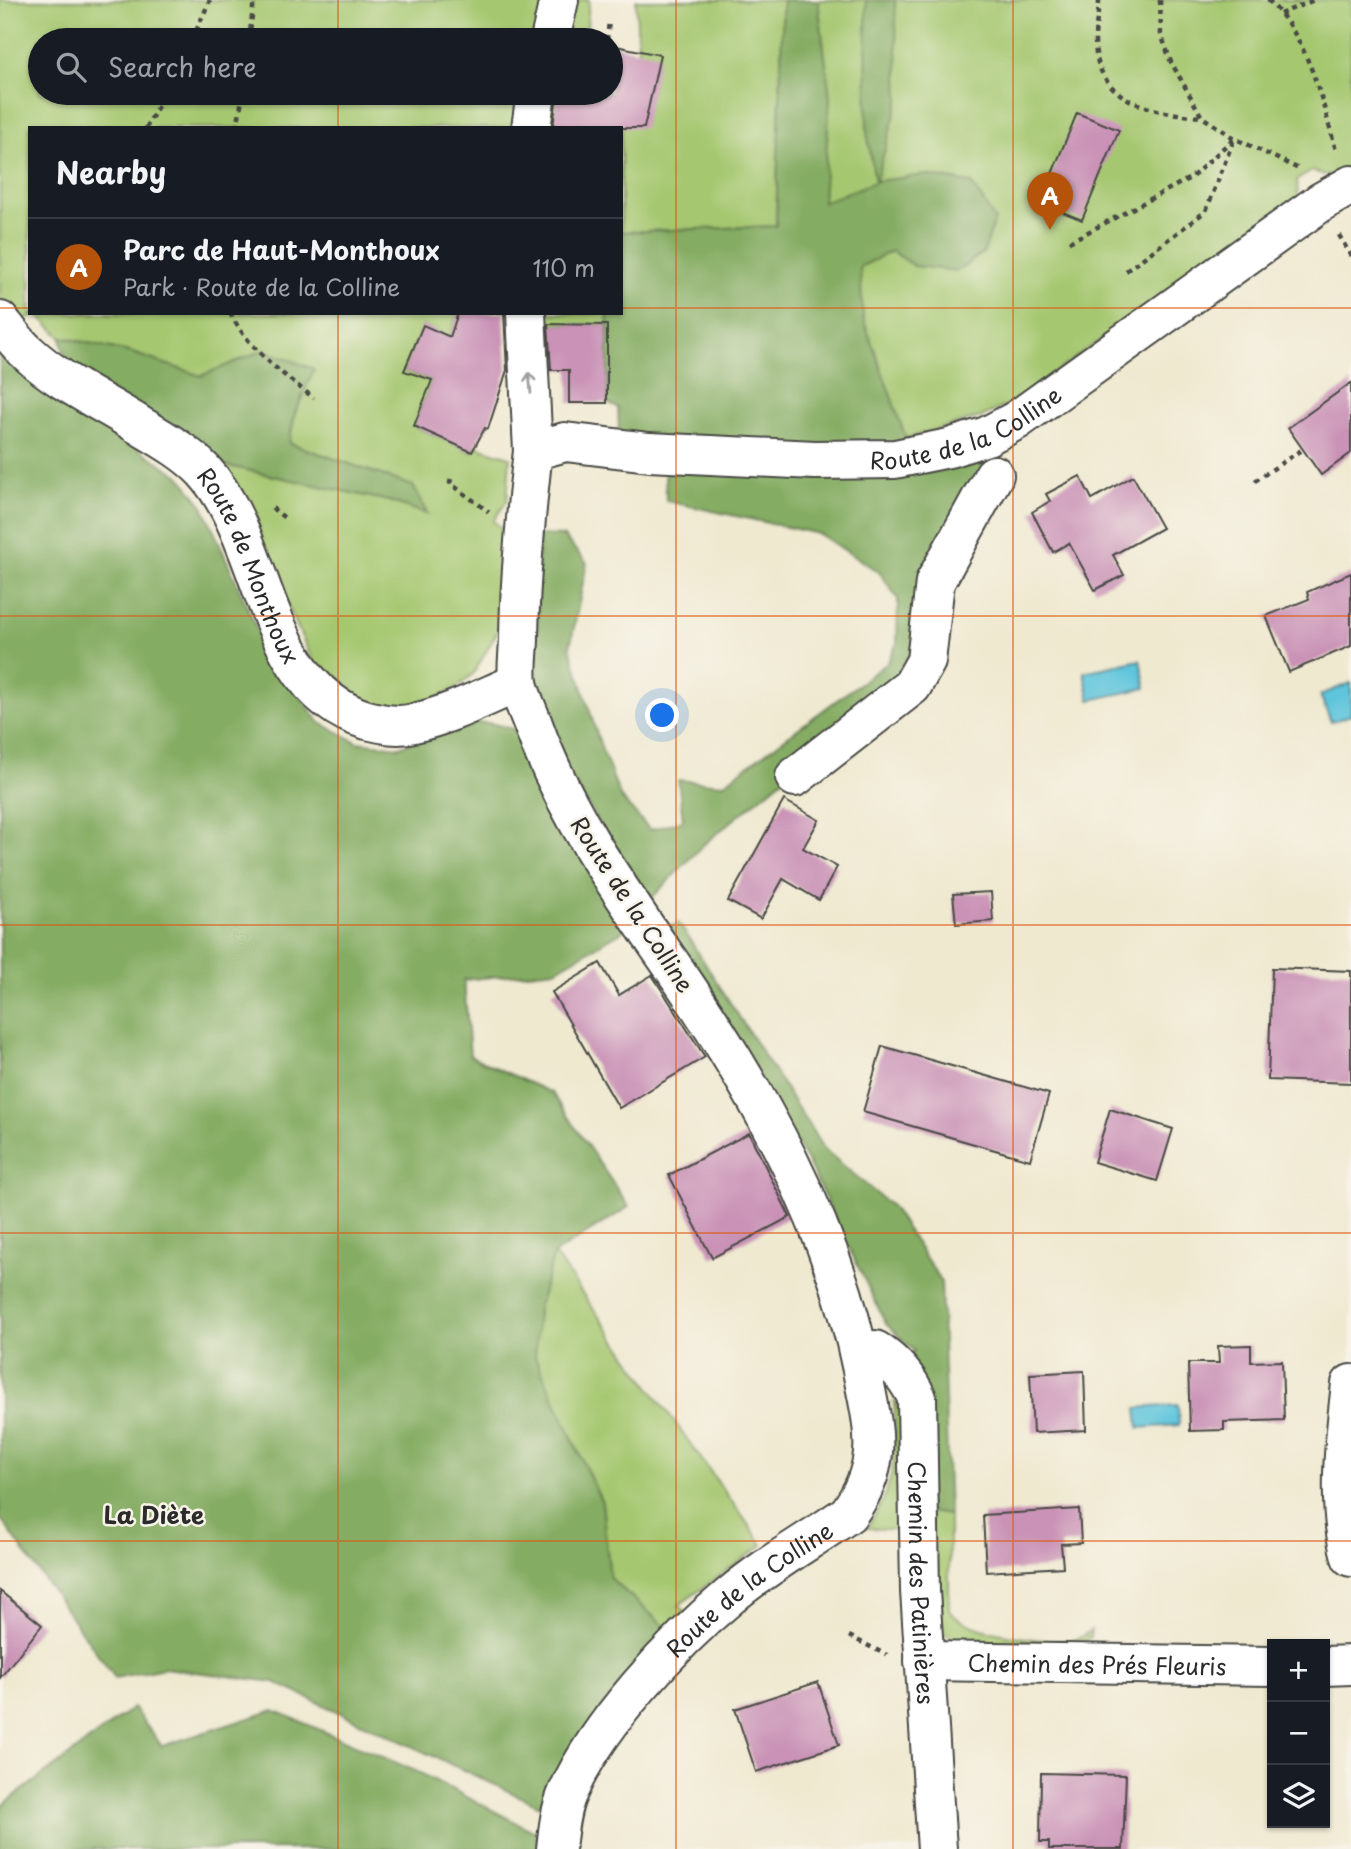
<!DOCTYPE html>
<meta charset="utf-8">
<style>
:root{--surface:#171b24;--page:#20242c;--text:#f1f3f6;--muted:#9ea1a6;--line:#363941;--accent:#b45309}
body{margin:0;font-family:"Playpen Sans",sans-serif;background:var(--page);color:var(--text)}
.controls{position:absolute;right:21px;bottom:21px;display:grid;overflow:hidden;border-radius:0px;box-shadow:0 2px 5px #0004}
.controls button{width:63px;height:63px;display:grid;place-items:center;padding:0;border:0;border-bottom:2px solid var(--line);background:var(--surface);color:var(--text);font:35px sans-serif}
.you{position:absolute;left:663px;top:716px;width:24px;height:24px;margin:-18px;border:5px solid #fff;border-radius:50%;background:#1a73e8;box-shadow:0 0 0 10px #1a73e833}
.badge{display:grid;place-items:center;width:46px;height:46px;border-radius:50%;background:var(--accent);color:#fff;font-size:23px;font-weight:700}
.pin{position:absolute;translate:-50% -58px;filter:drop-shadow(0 2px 4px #0008)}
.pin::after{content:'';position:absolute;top:37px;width:24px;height:21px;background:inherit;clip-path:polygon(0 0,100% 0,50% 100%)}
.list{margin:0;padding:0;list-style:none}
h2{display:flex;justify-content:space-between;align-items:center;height:91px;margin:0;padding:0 28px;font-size:30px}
h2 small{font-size:23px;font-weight:400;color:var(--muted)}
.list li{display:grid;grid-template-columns:46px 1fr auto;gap:21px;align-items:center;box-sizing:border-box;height:98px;padding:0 28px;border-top:2px solid var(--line)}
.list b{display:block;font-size:26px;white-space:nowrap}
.list p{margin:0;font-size:23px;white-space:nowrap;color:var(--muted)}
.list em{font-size:23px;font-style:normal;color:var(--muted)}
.icon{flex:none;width:38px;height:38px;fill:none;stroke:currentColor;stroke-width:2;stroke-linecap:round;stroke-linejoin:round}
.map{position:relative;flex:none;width:1351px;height:1849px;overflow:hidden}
.search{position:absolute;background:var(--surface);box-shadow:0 2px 5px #0004;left:28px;top:28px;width:595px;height:77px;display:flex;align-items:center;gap:18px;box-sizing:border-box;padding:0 24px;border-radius:38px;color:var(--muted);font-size:26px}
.panel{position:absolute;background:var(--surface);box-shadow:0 2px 5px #0004;left:28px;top:126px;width:595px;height:189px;border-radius:0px}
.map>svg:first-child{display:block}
.green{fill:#a5c770;stroke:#68794e;stroke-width:2}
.forest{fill:#84ac62;stroke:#586c46;stroke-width:2}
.water{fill:#5fc5dc;stroke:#457884;stroke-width:2}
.building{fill:#c992b6}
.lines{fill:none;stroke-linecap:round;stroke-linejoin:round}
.minor-casing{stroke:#484844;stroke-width:42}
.path{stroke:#484844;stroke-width:4.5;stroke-dasharray:5 5;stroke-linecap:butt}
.minor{stroke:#fff;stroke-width:38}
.oneway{stroke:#a0a0a0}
.grid{fill:none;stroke:#df570e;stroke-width:2;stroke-opacity:0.55}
.labels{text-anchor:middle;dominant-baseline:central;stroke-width:5;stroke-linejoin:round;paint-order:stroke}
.street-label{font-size:23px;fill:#2b2b2b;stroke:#f7f3e8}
.neighbourhood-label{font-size:24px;font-weight:bold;fill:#2b2b2b;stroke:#f7f3e8}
</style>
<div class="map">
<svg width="1351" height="1849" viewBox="0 0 1351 1849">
<rect width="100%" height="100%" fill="#f7f3e8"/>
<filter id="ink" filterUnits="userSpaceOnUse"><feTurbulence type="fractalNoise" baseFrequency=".0143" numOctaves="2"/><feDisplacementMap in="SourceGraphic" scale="14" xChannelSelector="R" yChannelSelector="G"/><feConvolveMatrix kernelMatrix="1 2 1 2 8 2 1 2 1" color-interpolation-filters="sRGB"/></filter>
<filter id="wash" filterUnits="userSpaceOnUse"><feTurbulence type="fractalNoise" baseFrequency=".00686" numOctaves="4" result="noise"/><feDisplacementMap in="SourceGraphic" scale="28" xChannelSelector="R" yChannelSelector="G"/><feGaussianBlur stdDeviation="1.57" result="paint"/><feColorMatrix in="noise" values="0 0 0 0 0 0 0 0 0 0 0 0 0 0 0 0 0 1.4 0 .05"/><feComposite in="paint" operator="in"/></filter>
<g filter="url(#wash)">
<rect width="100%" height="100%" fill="#efe9d0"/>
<!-- green -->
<g class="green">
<path d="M0,0H545L535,40H40V93H522L514,128H30V313H458L450,337L423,326L404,371L432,380L414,426L472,452L475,446L510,457L507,501L493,521L507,533L500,627L474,673L458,687L417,710L369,708L321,679L224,465L389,501L427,513L413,486L289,443L295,413L304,396L264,350L201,376L129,352L61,337L38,315L17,321L0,298Z"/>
<path d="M572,0H589L586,40H561Z"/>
<path d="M636,0H783L776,226L621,232V128L542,124L549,93H607L628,97L638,51Z"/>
<path d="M818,0H1351V165L1329,176L1312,171L1297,180L1298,199L1012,403L981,417L873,448L820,259L875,183L823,203Z"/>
<path d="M538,313H608L607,325L538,324Z"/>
<path d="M554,1254L763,1545L679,1605L688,1616L673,1634L610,1578L602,1503L535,1357L538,1307Z"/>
<path d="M894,1402H896L901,1415L902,1530L866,1528C896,1490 897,1448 894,1402Z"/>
<path d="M930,1512L949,1515V1610C963,1633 1053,1645 1077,1639C1081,1638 1087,1633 1091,1630L1090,1637L1079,1645L959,1642L939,1630Z"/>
</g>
<!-- forest -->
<g class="forest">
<path d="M783,0H818L830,97L823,202L875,182L867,132L866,0H895L899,99L876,181L926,175L971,183L995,220L984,252L957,271L914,266L892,251L860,267L863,318L918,472L992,454L990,467L902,681L703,845L647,903L564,765L536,678L539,535L563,536L587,563L570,647L601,747L621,798L650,830L683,820L678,780L723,784L887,663L897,643L898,599L879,572L819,534L666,501L664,444L619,432L618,408L607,403L608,313H621V232L776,226Z"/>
<path d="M61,337L129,352L201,376L264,350L314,369L295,413L289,443L413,486L427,514L389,501L224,465L66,364Z"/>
<path d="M0,344L43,387L180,476L203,506L266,650L320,723L357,742L399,747L464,723H490L514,729L628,928L555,970L464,980L470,1056L552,1093L629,1207L554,1254L538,1307L535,1357L602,1503L610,1578L673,1634L551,1811L274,1682L164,1668L115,1678L0,1518Z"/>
<path d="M679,923L824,1149L892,1207L941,1281L949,1515L930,1512L907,1361L914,1351L886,1324L807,1161L666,928Z"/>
<path d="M133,1708L162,1746L274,1710L420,1773L547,1838L544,1849H0V1807Z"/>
</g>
<!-- water -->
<g class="water">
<path d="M1140,660L1146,688L1090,700L1084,672Z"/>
<path d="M1351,683V715L1331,722L1320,695Z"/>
<path d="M1178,1405L1179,1425L1139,1428L1137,1408Z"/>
</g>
<g id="blocks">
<!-- building -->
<g class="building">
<path d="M611,45L660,55L644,128H553L557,93H611Z"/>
<path d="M1077,113L1119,130L1082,220L1040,203Z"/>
<path d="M458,313H504L507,370L488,429L485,428L472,452L414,426L432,380L404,371L423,325L450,337Z"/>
<path d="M548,324L607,325V403H569V370H551Z"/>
<path d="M1351,383V453L1321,475L1288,428Z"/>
<path d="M1080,476L1092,499L1133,476L1162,528L1113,555L1124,575L1095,590L1069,543L1053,552L1032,512L1050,501L1046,494Z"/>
<path d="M1351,573V646L1289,672L1266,616L1309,599L1307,592Z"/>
<path d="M784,800L819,820L803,848L837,867L819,900L783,879L761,919L728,901Z"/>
<path d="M991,892L993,921L956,924L953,894Z"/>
<path d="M600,963L619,995L652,975L705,1057L619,1108L552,992Z"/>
<path d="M1272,968L1351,971V1083L1268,1080Z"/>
<path d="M882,1046L1049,1094L1030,1160L863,1112Z"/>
<path d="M1110,1109L1173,1129L1157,1181L1094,1162Z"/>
<path d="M749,1133L790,1217L712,1258L669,1175Z"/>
<path d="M1251,1345V1362L1282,1361L1284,1420L1224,1422V1430L1190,1431L1188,1363H1219L1218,1346Z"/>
<path d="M1084,1371L1086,1430L1033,1433L1030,1374Z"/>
<path d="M1079,1509L1081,1543L1061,1544L1063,1567L986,1572L983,1515Z"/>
<path d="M0,1591L42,1625L0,1678Z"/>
<path d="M818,1682L839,1745L756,1772L735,1709Z"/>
<path d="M1041,1773L1126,1775L1123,1849H1049V1842H1040Z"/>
</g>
</g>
</g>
<g filter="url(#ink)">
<use href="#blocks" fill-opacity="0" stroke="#484844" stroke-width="2"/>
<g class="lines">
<defs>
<g id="minor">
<path d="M550,40L559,0"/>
<path d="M531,128L536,93"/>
<path d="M526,313L533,451"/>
<path id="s1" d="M0,321C9,331 17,344 28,353C59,382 103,402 139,425C161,438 186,452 204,471C268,541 262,690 367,720C383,724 398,727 414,723C450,715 484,697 518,683"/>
<path d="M795,777L912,686L926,661L935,582L994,475"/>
<path id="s2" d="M859,1354L875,1350C894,1362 908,1378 917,1398L920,1591L937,1849"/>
<path d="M1351,1384C1345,1438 1336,1503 1351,1557"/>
<path id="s3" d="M924,1661L1272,1666"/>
<path d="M1325,1666L1351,1665"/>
<path id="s4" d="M556,1849C558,1831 560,1809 568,1792C598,1724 673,1643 730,1596C766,1565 810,1541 848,1514C886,1462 873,1428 862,1370C833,1224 757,1089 673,967C620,891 566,815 534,727C529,713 521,697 518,683C516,669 519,651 519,637C520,575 526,512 533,451L565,442L649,452L815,460L895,459L949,448L987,436L1017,420L1321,202L1351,185"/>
</g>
</defs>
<!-- minor casing -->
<use href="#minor" class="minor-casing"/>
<!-- path -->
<g class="path">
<path d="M1099,0C1099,13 1095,26 1095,38C1094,102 1151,112 1201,117"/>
<path d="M1160,0L1161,34L1171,62L1202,117L1234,138L1301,170"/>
<path d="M1268,0C1309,39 1321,98 1336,150"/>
<path d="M1280,14L1314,0"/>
<path d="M192,40L210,0"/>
<path d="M249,40L254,0"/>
<path d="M607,40L609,21"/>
<path d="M146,128L165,93"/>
<path d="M237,128L243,93"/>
<path d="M1339,235L1351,256"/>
<path d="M1069,242L1192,177L1234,138"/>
<path d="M1126,271L1206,211L1234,139"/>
<path d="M230,313C249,349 282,374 314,398"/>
<path d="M451,479L450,483L489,512"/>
<path d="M1255,481L1301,450"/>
<path d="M272,508L286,519"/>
<path d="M849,1636L887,1655"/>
</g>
<!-- minor -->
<use href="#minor" class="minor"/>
</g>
<!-- one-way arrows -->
<defs><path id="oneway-shaft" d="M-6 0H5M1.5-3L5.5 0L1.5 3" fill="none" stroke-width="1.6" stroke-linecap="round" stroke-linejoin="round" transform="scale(1.75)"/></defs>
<use class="oneway" href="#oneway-shaft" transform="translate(530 383) rotate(-95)"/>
</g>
<!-- grid -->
<path class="grid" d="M338,0V40M676,0V1849M1013,0V1849M338,93V128M0,308H30M621,308H1351M338,313V1849M0,616H1351M0,925H1351M0,1233H1351M0,1541H1351"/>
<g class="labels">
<!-- street labels -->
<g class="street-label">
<text stroke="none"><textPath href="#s4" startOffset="2056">Route de la Colline</textPath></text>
<text stroke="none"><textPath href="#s1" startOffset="360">Route de Monthoux</textPath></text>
<text transform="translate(633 904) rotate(57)">Route de la Colline</text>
<text stroke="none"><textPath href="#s2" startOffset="266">Chemin des Patinières</textPath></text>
<text stroke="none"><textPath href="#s4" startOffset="334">Route de la Colline</textPath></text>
<text stroke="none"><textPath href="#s3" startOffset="173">Chemin des Prés Fleuris</textPath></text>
</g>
<!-- neighbourhood labels -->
<g class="neighbourhood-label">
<text x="154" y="1514">La Diète</text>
</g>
</g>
</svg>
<div class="controls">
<button>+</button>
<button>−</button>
<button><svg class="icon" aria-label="layers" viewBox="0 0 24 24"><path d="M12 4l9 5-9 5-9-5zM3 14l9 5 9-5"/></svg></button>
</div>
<div class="you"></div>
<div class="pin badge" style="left:1050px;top:230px">A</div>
<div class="search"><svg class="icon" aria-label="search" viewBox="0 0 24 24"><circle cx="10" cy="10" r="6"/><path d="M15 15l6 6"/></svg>Search here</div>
<section class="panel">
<h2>Nearby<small></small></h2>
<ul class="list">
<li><span class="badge">A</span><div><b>Parc de Haut-Monthoux</b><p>Park · Route de la Colline</p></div><em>110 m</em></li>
</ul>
</section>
</div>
